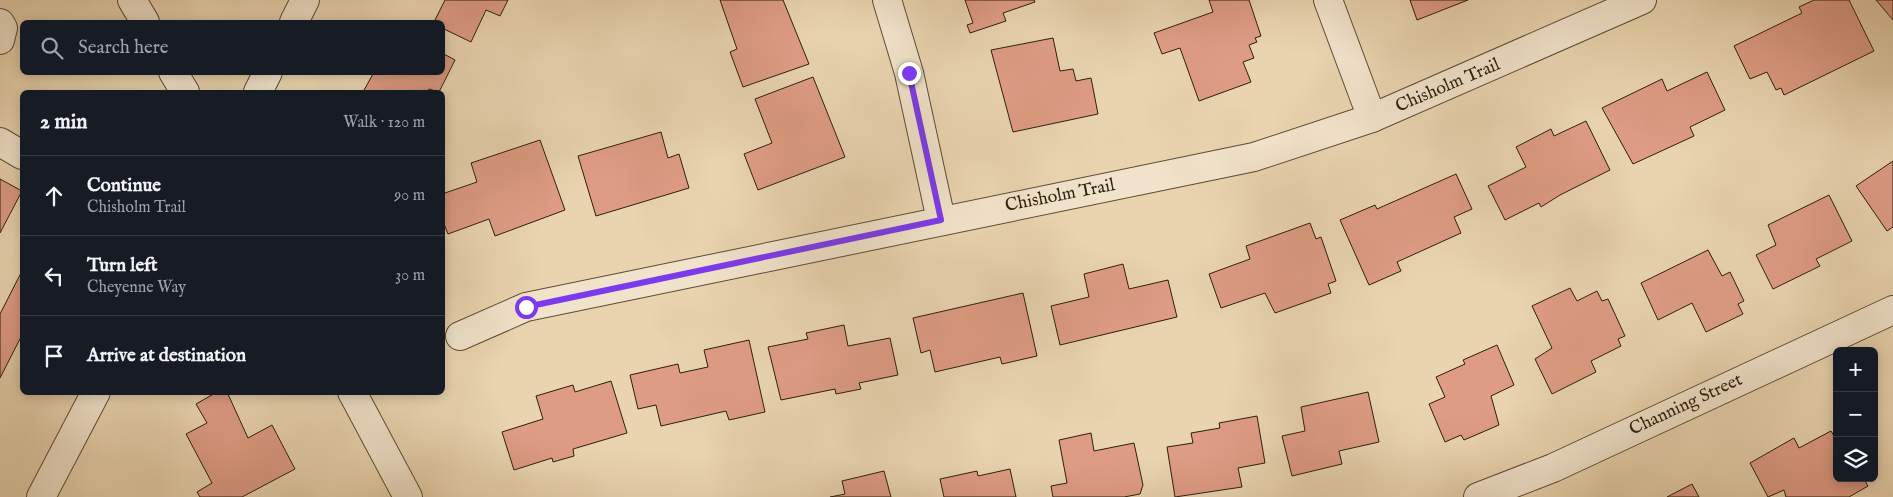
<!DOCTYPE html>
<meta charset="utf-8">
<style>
:root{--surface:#171b24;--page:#242831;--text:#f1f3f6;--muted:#9ea1a6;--line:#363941}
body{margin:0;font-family:"IM FELL English",serif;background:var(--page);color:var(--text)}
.controls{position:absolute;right:15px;bottom:15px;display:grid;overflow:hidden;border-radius:8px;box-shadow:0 2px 12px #0003}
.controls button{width:45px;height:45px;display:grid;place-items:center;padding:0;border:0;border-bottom:1px solid var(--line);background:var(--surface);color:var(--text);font:25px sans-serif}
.stop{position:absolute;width:15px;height:15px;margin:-11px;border:4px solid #7c3aed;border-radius:50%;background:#fff}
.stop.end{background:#7c3aed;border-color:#fff;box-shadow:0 1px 5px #0008}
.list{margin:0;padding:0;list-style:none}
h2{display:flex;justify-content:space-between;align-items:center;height:65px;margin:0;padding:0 20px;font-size:21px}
h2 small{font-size:16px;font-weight:400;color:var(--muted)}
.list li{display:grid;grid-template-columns:32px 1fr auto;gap:15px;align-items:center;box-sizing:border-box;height:80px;padding:0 20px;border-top:1px solid var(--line)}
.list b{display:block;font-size:19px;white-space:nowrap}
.list p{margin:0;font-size:16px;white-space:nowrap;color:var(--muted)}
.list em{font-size:16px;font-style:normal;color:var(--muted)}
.icon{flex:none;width:28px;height:28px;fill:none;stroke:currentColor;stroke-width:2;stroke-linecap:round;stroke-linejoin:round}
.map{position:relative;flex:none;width:1893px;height:497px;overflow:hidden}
.search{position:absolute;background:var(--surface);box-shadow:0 2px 12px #0003;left:20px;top:20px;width:425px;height:55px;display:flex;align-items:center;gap:12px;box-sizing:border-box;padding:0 18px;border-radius:8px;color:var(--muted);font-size:19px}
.panel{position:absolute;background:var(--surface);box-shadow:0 2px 12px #0003;left:20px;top:90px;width:425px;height:305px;border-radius:8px}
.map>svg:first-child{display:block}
.building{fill:#de9c84;stroke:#2d1e0c}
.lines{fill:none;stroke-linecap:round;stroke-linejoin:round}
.minor-casing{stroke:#5c4c35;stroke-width:30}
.minor{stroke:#f1e3cb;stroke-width:28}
.route{stroke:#7c3aed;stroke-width:6}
.labels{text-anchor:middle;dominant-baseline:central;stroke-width:4;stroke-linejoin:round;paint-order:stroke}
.street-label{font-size:18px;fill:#2d1e0c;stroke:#f1e3cb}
</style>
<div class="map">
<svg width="1893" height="497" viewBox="0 0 1893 497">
<rect width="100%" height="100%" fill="#e9d4af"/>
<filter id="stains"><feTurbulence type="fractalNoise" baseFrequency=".004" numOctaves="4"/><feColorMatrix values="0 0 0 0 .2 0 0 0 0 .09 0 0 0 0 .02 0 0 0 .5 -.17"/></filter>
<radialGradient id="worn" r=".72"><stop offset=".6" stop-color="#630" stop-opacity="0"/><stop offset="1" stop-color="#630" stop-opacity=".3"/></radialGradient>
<!-- building -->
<g class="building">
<path d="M445,0H508L500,16L486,10L471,42L442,28V22H434Z"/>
<path d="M720,0H783L809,64L743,87L730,52L737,49Z"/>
<path d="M965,0H1034L1035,2L1003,13L1006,21L970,33L967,25L973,23Z"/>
<path d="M1209,0H1249L1261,36L1255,38L1257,42L1249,45L1254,58L1243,62L1251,82L1199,101L1180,48L1162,54L1154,33L1213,12Z"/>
<path d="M1410,0H1468L1417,20Z"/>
<path d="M1814,0H1849L1874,51L1784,95L1781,88L1776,90L1767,72L1750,79L1734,46L1802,13L1799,7Z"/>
<path d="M1876,0H1893V20Z"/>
<path d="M1053,38L1060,71L1073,69L1076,81L1091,78L1098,114L1013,132L991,50Z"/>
<path d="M442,53L455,60L439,92L429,89L427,92H363L373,74L370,72H442Z"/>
<path d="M1707,72L1725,110L1690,127L1694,136L1633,164L1602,108L1662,79L1667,91Z"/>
<path d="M813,77L845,157L758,190L744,154L772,143L755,99Z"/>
<path d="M1586,121L1610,170L1560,195L1541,207L1539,203L1505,220L1488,186L1526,167L1516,147L1551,129L1554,136Z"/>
<path d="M661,132L668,158L679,154L689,188L596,216L578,156Z"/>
<path d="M540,140L565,210L495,236L489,219L448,234L442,219V194L477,182L471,163Z"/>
<path d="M1893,161V227L1887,231L1856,186Z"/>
<path d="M1456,174L1472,209L1454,217L1461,233L1397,262L1401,271L1369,285L1340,220L1375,205L1377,209Z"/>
<path d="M0,179L22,191L0,233Z"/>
<path d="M1829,195L1852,241L1816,259L1820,266L1773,289L1756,255L1776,245L1768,225Z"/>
<path d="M1310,223L1316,239L1321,237L1336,281L1328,284L1331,293L1275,313L1265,293L1221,308L1209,274L1250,259L1246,246Z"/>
<path d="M1708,250L1722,276L1730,272L1744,301L1738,304L1743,314L1706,332L1692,303L1658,320L1641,283Z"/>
<path d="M1123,264L1129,289L1168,280L1177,317L1060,345L1051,306L1089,297L1084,274Z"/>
<path d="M22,271V335L0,378V314Z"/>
<path d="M1570,288L1577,301L1597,291L1602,301L1608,299L1625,336L1618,339L1621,346L1591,361L1596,372L1552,394L1535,359L1552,348L1532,306Z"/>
<path d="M1023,293L1037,356L1002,364L1000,357L935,372L930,350L921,353L913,318Z"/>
<path d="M844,325L848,346L890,338L898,375L859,383L861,389L836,394L835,389L781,400L768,347L808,339L806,333Z"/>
<path d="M749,340L765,412L729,420L726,411L661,426L656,405L638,409L630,375L678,364L680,373L708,367L704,350Z"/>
<path d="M1497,345L1514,385L1491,396L1499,425L1464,440L1461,435L1445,442L1429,404L1445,397L1436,377L1465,364L1463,360Z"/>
<path d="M611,381L627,433L573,449L574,456L553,462L552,458L514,470L502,432L543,419L536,396L573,385L575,392Z"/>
<path d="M217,392H227L248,438L272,425L295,469L242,497H200L197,492L212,483L186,434L207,423L196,404Z"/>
<path d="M1368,392L1379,442L1339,451L1342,464L1292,476L1282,436L1305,431L1301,407Z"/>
<path d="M1257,416L1265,463L1238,468L1242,487L1175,497L1167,447L1193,443L1191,433L1220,428L1219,423Z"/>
<path d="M1831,431L1837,441V478H1863L1868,486L1849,497H1786L1784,490L1768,497L1750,463L1794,438L1799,448Z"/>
<path d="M1091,433L1094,451L1134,443L1143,485L1140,494L1124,497H1053L1051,486L1067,483L1059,440Z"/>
<path d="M1010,469L1016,497H944L940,479L977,471L978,476Z"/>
<path d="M884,471L891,497H830L845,494L842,481Z"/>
<path d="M1692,484L1699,497H1667Z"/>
</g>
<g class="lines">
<defs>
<g id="minor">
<path d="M132,0L145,22"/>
<path d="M887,0L909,73L941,220"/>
<path d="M1328,0L1372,118"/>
<path d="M294,22L305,0"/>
<path d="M0,23L3,28L0,40"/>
<path d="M173,72L185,92"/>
<path d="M258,92L268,72"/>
<path d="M0,142L22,155"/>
<path d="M460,336L526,307L1254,157L1372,118L1642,0"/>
<path d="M352,392L408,497"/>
<path d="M41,497L96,392"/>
<path d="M1478,497L1553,468L1893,310"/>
</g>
</defs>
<!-- minor casing -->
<use href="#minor" class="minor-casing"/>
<!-- minor -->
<use href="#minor" class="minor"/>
</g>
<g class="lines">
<!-- route -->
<path class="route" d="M526,307L941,220L909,73"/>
</g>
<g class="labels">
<!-- street labels -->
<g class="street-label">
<text transform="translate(1448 86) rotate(-23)">Chisholm Trail</text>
<text transform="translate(1060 196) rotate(-11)">Chisholm Trail</text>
<text transform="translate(1686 405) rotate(-25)">Channing Street</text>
</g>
</g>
<rect width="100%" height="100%" filter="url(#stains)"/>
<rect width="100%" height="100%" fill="url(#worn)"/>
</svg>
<div class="controls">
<button>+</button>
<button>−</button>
<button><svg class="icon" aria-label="layers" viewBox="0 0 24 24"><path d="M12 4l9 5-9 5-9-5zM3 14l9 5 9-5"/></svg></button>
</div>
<div class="stop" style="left:526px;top:307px"></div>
<div class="stop end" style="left:909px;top:73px"></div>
<div class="search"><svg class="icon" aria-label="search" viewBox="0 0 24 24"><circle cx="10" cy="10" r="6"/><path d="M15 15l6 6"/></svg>Search here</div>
<section class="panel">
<h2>2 min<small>Walk · 120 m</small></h2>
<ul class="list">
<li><svg class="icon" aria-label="ahead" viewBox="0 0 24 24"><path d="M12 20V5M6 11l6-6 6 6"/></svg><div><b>Continue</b><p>Chisholm Trail</p></div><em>90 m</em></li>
<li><svg class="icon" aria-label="left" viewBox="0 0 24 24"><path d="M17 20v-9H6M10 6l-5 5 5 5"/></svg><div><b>Turn left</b><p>Cheyenne Way</p></div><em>30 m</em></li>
<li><svg class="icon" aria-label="arrive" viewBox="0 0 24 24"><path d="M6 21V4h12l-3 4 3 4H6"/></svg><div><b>Arrive at destination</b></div></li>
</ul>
</section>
</div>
